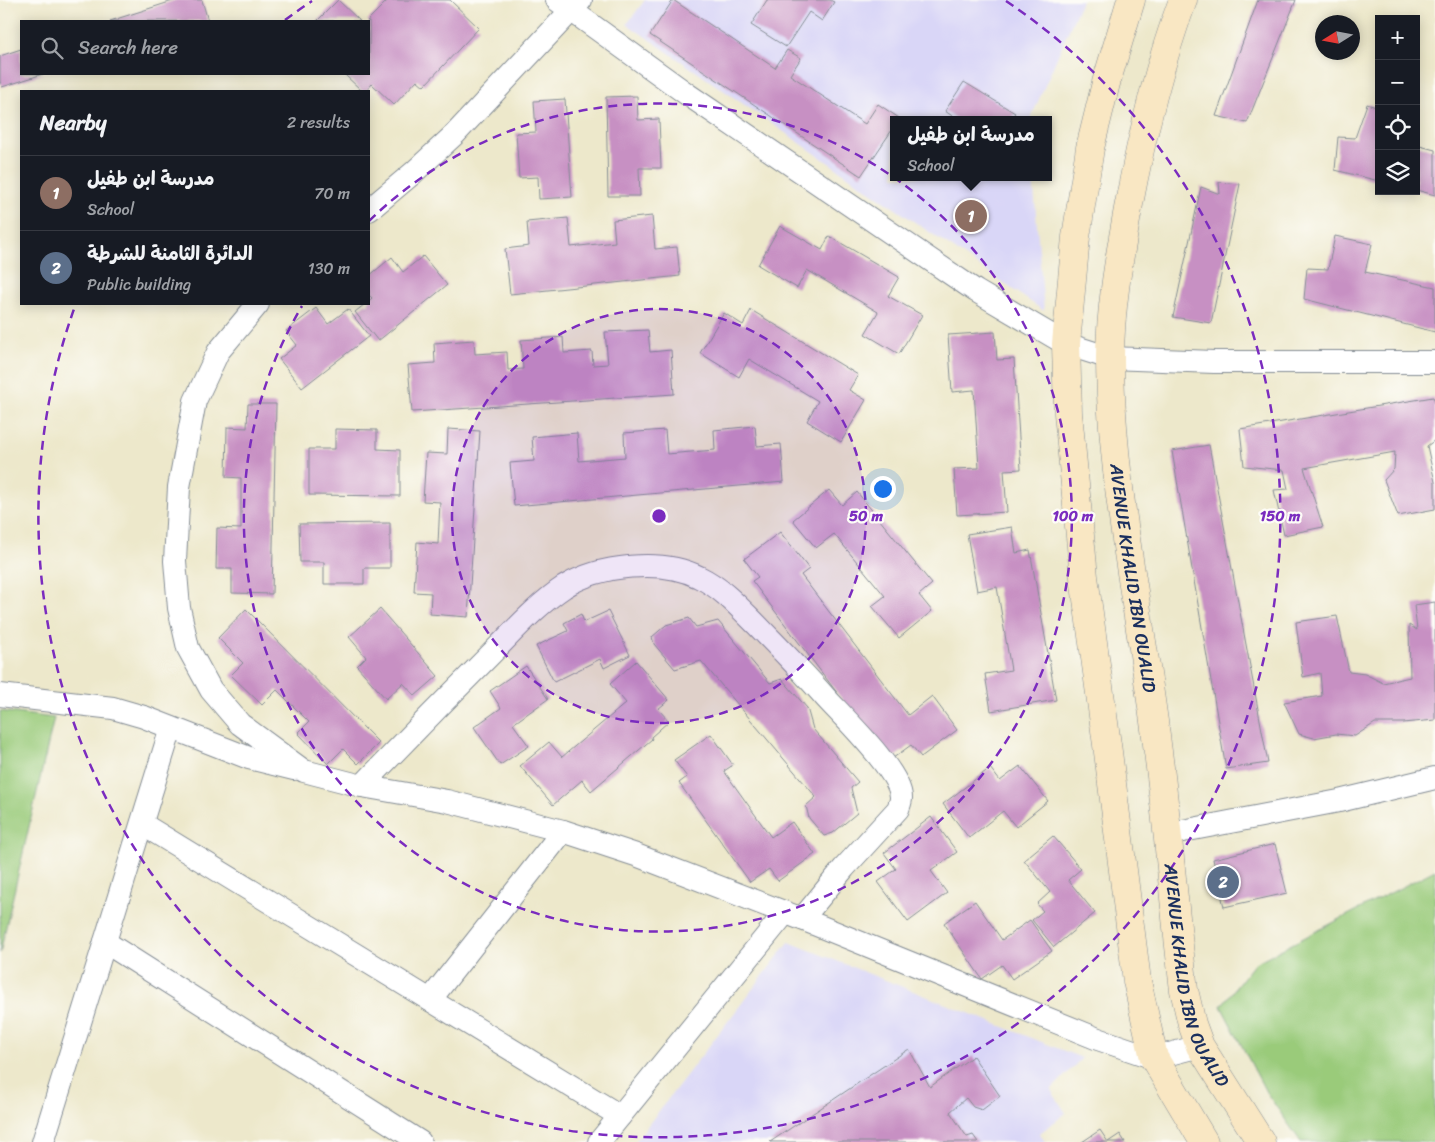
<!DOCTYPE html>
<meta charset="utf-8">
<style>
:root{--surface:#171b24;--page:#242831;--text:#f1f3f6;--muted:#9ea1a6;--line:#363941;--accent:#c8321e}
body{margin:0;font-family:Sriracha,"Playpen Sans Arabic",sans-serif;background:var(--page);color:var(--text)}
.controls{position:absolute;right:15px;top:15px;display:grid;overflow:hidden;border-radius:0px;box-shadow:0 2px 12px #0003}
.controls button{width:45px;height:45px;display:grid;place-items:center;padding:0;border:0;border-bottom:1px solid var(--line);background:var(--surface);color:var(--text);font:25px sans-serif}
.compass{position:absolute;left:1315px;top:15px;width:45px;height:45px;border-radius:50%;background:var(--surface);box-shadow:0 2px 12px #0003;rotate:259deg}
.you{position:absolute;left:882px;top:488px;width:18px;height:18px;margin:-12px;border:4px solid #fff;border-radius:50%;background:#1a73e8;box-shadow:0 0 0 8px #1a73e833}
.badge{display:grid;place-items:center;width:32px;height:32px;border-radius:50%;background:var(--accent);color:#fff;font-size:16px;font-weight:700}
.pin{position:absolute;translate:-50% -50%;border:2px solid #fff;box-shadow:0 1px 5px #0006}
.popup{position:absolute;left:890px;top:116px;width:162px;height:65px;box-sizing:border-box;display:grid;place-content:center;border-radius:0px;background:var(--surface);filter:drop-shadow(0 1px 4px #0005);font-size:16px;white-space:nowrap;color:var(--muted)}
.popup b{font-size:19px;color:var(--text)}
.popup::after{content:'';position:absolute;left:50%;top:100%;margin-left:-10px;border:10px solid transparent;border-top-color:var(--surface)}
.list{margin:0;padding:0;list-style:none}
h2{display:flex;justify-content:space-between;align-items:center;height:65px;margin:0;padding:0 20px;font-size:21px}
h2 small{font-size:16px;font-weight:400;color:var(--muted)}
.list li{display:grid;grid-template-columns:32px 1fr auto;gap:15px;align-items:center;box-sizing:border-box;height:75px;padding:0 20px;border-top:1px solid var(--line)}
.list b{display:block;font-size:19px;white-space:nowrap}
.list p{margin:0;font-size:16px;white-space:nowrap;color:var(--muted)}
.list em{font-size:16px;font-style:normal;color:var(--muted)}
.icon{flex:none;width:28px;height:28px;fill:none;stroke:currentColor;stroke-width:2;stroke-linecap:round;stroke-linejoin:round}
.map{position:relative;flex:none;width:1435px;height:1142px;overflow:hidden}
.search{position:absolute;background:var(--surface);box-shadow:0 2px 12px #0003;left:20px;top:20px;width:350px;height:55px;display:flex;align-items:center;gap:12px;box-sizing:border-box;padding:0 18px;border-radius:0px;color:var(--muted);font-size:19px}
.panel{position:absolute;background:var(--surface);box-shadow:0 2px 12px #0003;left:20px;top:90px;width:350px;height:215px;border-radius:0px}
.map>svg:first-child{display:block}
.built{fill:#d9d6f7}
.green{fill:#9acb7a;stroke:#5a7d6c}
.building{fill:#c790c3}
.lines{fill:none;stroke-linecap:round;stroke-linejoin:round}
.minor-casing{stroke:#848c94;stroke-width:24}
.secondary-casing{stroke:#848c94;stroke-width:29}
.minor{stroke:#fff;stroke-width:22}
.secondary{stroke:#f9e7c3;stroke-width:28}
.ring{fill:none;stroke:#7b2cbf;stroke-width:2.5;stroke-dasharray:9 6}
.labels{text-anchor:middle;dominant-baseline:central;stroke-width:4.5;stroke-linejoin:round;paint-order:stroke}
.street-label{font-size:18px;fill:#1b2f5e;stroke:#fdfcf7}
.centre{fill:#7b2cbf;stroke:#fdfcf7;stroke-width:2.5}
.ring-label{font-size:15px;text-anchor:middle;font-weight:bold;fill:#7b2cbf;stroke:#fdfcf7;stroke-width:4.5;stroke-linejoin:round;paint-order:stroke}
</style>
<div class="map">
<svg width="1435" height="1142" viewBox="0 0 1435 1142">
<rect width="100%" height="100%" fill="#fdfcf7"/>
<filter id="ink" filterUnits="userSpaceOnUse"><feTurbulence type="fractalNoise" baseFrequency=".02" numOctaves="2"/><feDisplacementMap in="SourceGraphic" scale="10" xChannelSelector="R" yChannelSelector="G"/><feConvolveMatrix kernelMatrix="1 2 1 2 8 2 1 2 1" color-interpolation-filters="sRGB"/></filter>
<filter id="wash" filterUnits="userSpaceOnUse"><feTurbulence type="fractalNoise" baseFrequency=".0096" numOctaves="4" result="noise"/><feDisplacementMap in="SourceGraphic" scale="20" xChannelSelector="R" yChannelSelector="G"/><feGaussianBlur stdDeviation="1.12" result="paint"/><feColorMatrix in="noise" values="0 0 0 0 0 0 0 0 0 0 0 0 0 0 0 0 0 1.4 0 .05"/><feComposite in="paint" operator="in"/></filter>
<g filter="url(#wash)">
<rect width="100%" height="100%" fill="#ede8cb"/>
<!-- built -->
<g class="built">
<path d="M645,0H1082L1030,120H894V177H1033L1044,311L627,24Z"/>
<path d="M789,942L1082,1058L1051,1090L1066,1113L1040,1133L1045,1142H635Z"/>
</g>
<!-- green -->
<g class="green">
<path d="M0,711L54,718L0,953Z"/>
<path d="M1435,870V1142H1301L1266,1092L1221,1006L1255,963Z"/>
</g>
<g id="blocks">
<!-- building -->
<g class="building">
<path d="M176,0H202L208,21H110Z"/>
<path d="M338,0L360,21H317Z"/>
<path d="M388,0H450L479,28L424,86L417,80L394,105L372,84L366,91H362L344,74H369V21H367Z"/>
<path d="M673,0L775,68L787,50L801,58L790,75L865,124L878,104L899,118L894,120V127L861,176L650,35Z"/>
<path d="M767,0H830L834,2L822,21L809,12L786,47L751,25Z"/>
<path d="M1258,0H1296L1247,123L1216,116Z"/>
<path d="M21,49V74H43L2,87L0,81V56Z"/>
<path d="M964,82L1015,113L1010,120H958L945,111Z"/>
<path d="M637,96L638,120L659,119L661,168H639L640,196H608L606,97Z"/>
<path d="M565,99L572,197L539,199L538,177L519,178L516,133L536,132L534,101Z"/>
<path d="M1367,104L1379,108V181L1335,170L1338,137L1355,138Z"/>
<path d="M1416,145L1435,150V195L1416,190Z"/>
<path d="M1219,182L1240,184L1211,323L1173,317L1201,187L1220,194Z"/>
<path d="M652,216L655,249L677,247L680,276L510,294L505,249L529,246L527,222L568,218L571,247L615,242L613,220Z"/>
<path d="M780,226L822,250L829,236L899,277L888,296L922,315L899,354L865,334L878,312L807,270L797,288L758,265Z"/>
<path d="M1335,236L1372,244L1365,272L1435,287V332L1304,299L1307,268L1328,269Z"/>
<path d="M423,256L447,285L378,341L355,312L365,304H369V301L372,298L369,295V276L392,257L403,272Z"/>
<path d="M316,308L328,324L348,309L369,336L302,388L279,359L297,345L286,331Z"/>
<path d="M751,310L858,375L849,390L866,400L841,442L807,421L818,401L749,359L739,377L700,353L724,313L743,325Z"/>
<path d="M648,330L650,352L671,350L674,394L412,412L408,365L435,363L434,343L474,340L475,354L507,352L508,370L523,369L521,340L563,337L564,353L592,351L593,365L608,364L605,332Z"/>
<path d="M995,332L997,360L1014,359L1021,469L1004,470L1007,512L957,515L954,469L979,468L974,390L952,392L948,335Z"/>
<path d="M1433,397L1435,401V440L1427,446L1435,482V509L1398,516L1384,480L1394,469L1395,452L1304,468L1323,527L1284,535L1274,490L1288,489L1284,470L1244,466L1240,429Z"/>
<path d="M248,404H276L272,594L232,593V569H216L217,528L241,529V478L226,477L227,427L247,428Z"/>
<path d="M755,426L757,446L781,444L784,482L514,506L510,463L534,461L532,437L577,433L579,461L625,457L624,433L665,430L667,454L715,450L714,430Z"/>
<path d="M335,429L377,430V449L400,450V496L309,495V449H335Z"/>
<path d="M448,429L480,431L468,617L430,614L431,593L414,592L417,542L438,544L440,502L423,501L426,453L447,454Z"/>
<path d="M1209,445L1268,763L1226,769L1172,451Z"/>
<path d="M829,490L842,505L857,492L932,584L919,595L932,611L899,638L872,606L885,596L834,534L816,548L793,520Z"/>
<path d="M390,523V568H364V584H324V562H300L299,524Z"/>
<path d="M1012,527L1016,553L1030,550L1056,700L991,711L985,674L1011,670L997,587L977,591L967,534Z"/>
<path d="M780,532L809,569L801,575L908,715L932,696L957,730L921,757L911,745L889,761L752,581L758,577L744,559Z"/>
<path d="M1435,602V720L1403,723H1375L1355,736L1336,734L1314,738L1299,734L1284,702L1322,696L1320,673L1303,677L1296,622L1337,616L1349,672L1365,674L1383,683L1410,677L1409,625L1417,630L1414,605Z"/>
<path d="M246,609L379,743L358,764L343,749L328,764L298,733L309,722L277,690L262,705L231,675L243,663L218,638Z"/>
<path d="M380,609L438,676L415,696L403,683L386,699L357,666L366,657L349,637Z"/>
<path d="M608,611L630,655L604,668L600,659L554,682L536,646L568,631L564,623L581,614L584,622Z"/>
<path d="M689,618L696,627L718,621L770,683L782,679L807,708L813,729L858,782L851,788L857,813L833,833L824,836L809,818L806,806L816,797L701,661L675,669L654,644L652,637L666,625Z"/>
<path d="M636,661L669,700L658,709L669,721L651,737L652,739L591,791L582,780L553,805L520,766L549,742L562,757L626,703L610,684Z"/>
<path d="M526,666L548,699L513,724L529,746L500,765L474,727L501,708L490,691Z"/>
<path d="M711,734L733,765L724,771L771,837L792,822L815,854L778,881L769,869L750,882L679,783L687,777L674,760Z"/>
<path d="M1020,766L1048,801L1016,827L1003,811L969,838L943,804L990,768L1000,781Z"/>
<path d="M931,817L957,852L931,871L947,893L908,922L878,882L896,869L884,853Z"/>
<path d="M1053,836L1081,869L1068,880L1095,913L1054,947L1032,920L1043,911L1037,904L1050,892L1024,860Z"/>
<path d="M1275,844L1287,893L1224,907L1213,859Z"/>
<path d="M975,901L1002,940L1030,920L1052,951L1012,979L1002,965L982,979L944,923Z"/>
<path d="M909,1049L930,1087L973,1056L1000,1096L982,1110L973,1107L966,1098L950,1112L967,1137L973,1135L978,1142H770Z"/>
<path d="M1100,1130L1108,1142H1082Z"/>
<path d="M1120,1134L1125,1142H1108Z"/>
</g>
</g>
</g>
<g filter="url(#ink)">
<use href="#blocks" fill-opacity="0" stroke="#848c94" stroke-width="1"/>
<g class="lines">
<defs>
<g id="minor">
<path d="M557,0L687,94L976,291L1066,344L1110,358L1214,362H1435"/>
<path d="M369,210L413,173L455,134L581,0"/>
<path d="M258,304L218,352L195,401L179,487L175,561L179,608L188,648L211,690L240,724L304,771L362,786L447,801L563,831L636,855L802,919L1098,1039L1154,1058L1200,1046"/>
<path d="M0,695L113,708L144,717L249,758L294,769"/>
<path d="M362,786C405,741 448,697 492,653C514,631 537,605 564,587C599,565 662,558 699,577C722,588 739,607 757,625C780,649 803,672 825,697C842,716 902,773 901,798C901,802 899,806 898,809L844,868L802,919"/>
<path d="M142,824L620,1116"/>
<path d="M1167,834L1339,801L1435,778"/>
<path d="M105,942L420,1142"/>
<path d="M430,1000L563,831"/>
<path d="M43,1142L171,728"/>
<path d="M599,1142L785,913"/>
</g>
<g id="secondary">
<path d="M1131,0L1106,83L1090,148L1076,237L1066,344L1068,413L1084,577L1108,752L1137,981L1154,1058L1204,1142"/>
<path id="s1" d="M1183,0C1158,67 1141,139 1128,209C1119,259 1110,309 1110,359C1111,489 1141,616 1157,744C1168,826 1174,908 1184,990L1192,1024L1200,1046L1261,1142"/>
</g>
</defs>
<!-- minor casing -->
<use href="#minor" class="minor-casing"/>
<!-- secondary casing -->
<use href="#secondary" class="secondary-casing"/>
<!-- minor -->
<use href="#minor" class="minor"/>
<!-- secondary -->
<use href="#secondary" class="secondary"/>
</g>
</g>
<!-- distance rings -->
<circle cx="659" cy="516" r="207" fill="#7b2cbf" fill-opacity=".12"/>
<g class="ring">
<circle cx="659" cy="516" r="207"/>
<path d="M369 221A414 414 0 1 1 302 306"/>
<path d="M285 20A621 621 0 0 1 312 1M1006 1A621 621 0 1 1 74 309"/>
</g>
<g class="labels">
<!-- street labels -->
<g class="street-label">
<text stroke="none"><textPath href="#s1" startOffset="588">AVENUE KHALID IBN OUALID</textPath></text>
<text stroke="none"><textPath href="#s1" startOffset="992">AVENUE KHALID IBN OUALID</textPath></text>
</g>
</g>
<circle cx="659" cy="516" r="8" class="centre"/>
<g class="ring-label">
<text x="866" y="521">50 m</text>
<text x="1073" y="521">100 m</text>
<text x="1280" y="521">150 m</text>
</g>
</svg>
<div class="controls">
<button>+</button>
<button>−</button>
<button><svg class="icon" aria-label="locate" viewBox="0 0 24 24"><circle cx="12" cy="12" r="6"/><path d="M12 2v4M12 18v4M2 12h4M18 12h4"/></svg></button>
<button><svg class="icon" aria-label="layers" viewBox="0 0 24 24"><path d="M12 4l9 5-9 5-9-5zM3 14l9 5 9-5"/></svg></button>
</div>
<svg class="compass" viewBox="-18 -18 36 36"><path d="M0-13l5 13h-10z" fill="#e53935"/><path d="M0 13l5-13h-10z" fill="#9ea1a6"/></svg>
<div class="you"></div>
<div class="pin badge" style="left:971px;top:216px;background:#8d6e63">1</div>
<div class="popup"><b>مدرسة ابن طفيل</b>School</div>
<div class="pin badge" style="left:1223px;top:882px;background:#5c6f8a">2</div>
<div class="search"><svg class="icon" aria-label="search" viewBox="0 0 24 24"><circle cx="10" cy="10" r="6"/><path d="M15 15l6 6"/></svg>Search here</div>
<section class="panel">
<h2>Nearby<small>2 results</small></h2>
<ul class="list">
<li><span class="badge" style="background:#8d6e63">1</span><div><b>مدرسة ابن طفيل</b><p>School</p></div><em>70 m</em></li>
<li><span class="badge" style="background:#5c6f8a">2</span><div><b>الدائرة الثامنة للشرطة</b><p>Public building</p></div><em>130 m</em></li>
</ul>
</section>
</div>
